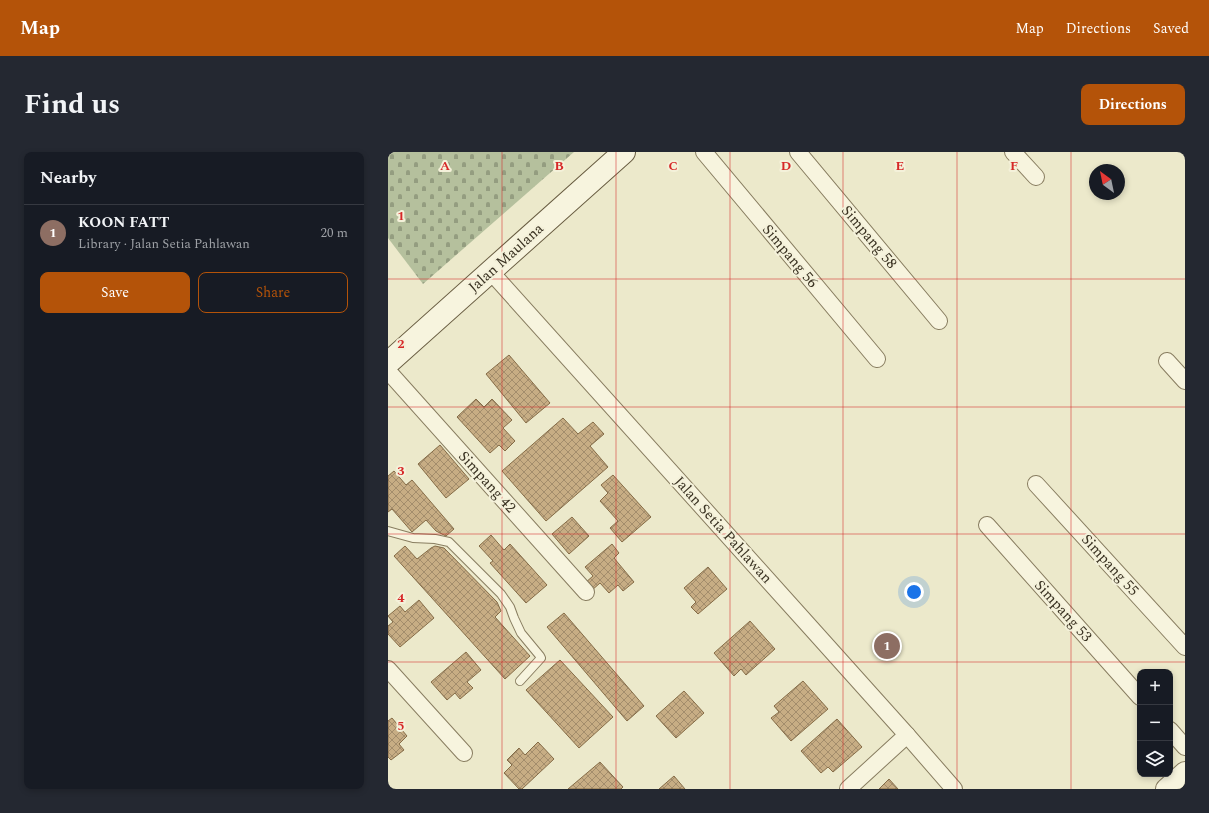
<!DOCTYPE html>
<meta charset="utf-8">
<style>
:root{--surface:#171b24;--page:#242831;--text:#f1f3f6;--muted:#9ea1a6;--line:#363941;--accent:#b45309}
body{margin:0;font-family:Spectral,serif;background:var(--page);color:var(--text)}
.controls{position:absolute;right:12px;bottom:12px;display:grid;overflow:hidden;border-radius:8px;box-shadow:0 2px 6px #0003}
.controls button{width:36px;height:36px;display:grid;place-items:center;padding:0;border:0;border-bottom:1px solid var(--line);background:var(--surface);color:var(--text);font:20px sans-serif}
.compass{position:absolute;left:701px;top:12px;width:36px;height:36px;border-radius:50%;background:var(--surface);box-shadow:0 2px 6px #0003;rotate:327deg}
.you{position:absolute;left:526px;top:440px;width:14px;height:14px;margin:-10px;border:3px solid #fff;border-radius:50%;background:#1a73e8;box-shadow:0 0 0 6px #1a73e833}
.badge{display:grid;place-items:center;width:26px;height:26px;border-radius:50%;background:var(--accent);color:#fff;font-size:13px;font-weight:700}
.pin{position:absolute;translate:-50% -50%;border:2px solid #fff;box-shadow:0 1px 4px #0006}
.list{margin:0;padding:0;list-style:none}
h2{display:flex;justify-content:space-between;align-items:center;height:52px;margin:0;padding:0 16px;font-size:17px}
h2 small{font-size:13px;font-weight:400;color:var(--muted)}
.list li{display:grid;grid-template-columns:26px 1fr auto;gap:12px;align-items:center;box-sizing:border-box;height:56px;padding:0 16px;border-top:1px solid var(--line)}
.list b{display:block;font-size:15px;white-space:nowrap}
.list p{margin:0;font-size:13px;white-space:nowrap;color:var(--muted)}
.list em{font-size:13px;font-style:normal;color:var(--muted)}
.actions{display:flex;gap:8px;padding:12px 16px}
.actions a{flex:1;padding:9px 0;border:1px solid var(--accent);border-radius:8px;text-align:center;font-size:14px;color:var(--accent)}
.actions .main{background:var(--accent);color:#fff}
.icon{flex:none;width:22px;height:22px;fill:none;stroke:currentColor;stroke-width:2;stroke-linecap:round;stroke-linejoin:round}
.map{position:relative;flex:none;width:797px;height:637px;overflow:hidden;border-radius:8px}
header{display:flex;align-items:center;gap:24px;box-sizing:border-box;height:56px;padding:0 20px;background:var(--accent);color:#fff}
header strong{font-size:19px}
nav{display:flex;gap:22px;margin-inline-start:auto;font-size:14px}
.intro{display:flex;align-items:center;justify-content:space-between;box-sizing:border-box;height:96px;padding:0 24px}
h1{margin:0;font-size:28px}
.button{padding:10px 18px;border-radius:8px;background:var(--accent);color:#fff;font-size:14px;font-weight:700}
main{display:flex;gap:24px;padding:0 24px}
aside{flex:1;background:var(--surface);border-radius:8px;box-shadow:0 2px 6px #0003}
.map>svg:first-child{display:block}
.cemetery{fill:url(#cemetery-stones)}
.building{fill:url(#building-cross-hatch);stroke:#856c47}
.lines{fill:none;stroke-linecap:round;stroke-linejoin:round}
.service-casing{stroke:#887d60;stroke-width:10}
.minor-casing{stroke:#887d60;stroke-width:18}
.tertiary-casing{stroke:#887d60;stroke-width:22}
.secondary-casing{stroke:#6a5e43;stroke-width:24}
.service{stroke:#f7f4de;stroke-width:8}
.minor{stroke:#f7f4de;stroke-width:16}
.tertiary{stroke:#f7f4de;stroke-width:20}
.secondary{stroke:#f7f4de;stroke-width:22}
.grid{fill:none;stroke:#d62828;stroke-width:1;stroke-opacity:0.55}
.labels{text-anchor:middle;dominant-baseline:central;stroke-width:4;stroke-linejoin:round;paint-order:stroke}
.street-label{font-size:15px;fill:#3a3222;stroke:#f4f1da}
.grid-label{font-size:13px;text-anchor:middle;font-weight:bold;fill:#d62828;stroke:#f4f1da;stroke-width:4;stroke-linejoin:round;paint-order:stroke}
</style>
<header>
<strong>Map</strong>
<nav><a>Map</a><a>Directions</a><a>Saved</a></nav>
</header>
<div class="intro"><h1>Find us</h1><a class="button">Directions</a></div>
<main>
<aside>
<h2>Nearby<small></small></h2>
<ul class="list">
<li><span class="badge" style="background:#8d6e63">1</span><div><b>KOON FATT</b><p>Library · Jalan Setia Pahlawan</p></div><em>20 m</em></li>
</ul>
<div class="actions"><a class="main">Save</a><a>Share</a></div>
</aside>
<div class="map">
<svg width="797" height="637" viewBox="0 0 797 637">
<defs>
<pattern id="cemetery-stones" width="16" height="16" patternUnits="userSpaceOnUse"><rect width="16" height="16" fill="#b5c09d"/><path d="M2 7V4a2 2 0 0 1 4 0v3zM10 15v-3a2 2 0 0 1 4 0v3z" fill="#949d80"/></pattern>
<pattern id="building-cross-hatch" width="8" height="8" patternUnits="userSpaceOnUse"><rect width="8" height="8" fill="#c7ad84"/><path d="M0 0l8 8M0 8l8-8" fill="none" stroke="#a38d6c"/></pattern>
</defs>
<rect width="100%" height="100%" fill="#ece9cb"/>
<!-- cemetery -->
<path class="cemetery" d="M0,0H186L35,132L0,86Z"/>
<!-- building -->
<g class="building">
<path d="M121,203L162,251L138,271L98,222Z"/>
<path d="M88,247L96,255L104,247L124,268L115,276L127,289L117,299L111,293L102,301L69,265Z"/>
<path d="M175,266L190,282L205,270L216,282L202,294L220,315L158,369L114,319Z"/>
<path d="M52,293L81,327L58,346L30,312Z"/>
<path d="M6,319L18,333L24,328L66,377L58,384L48,379L38,368L24,380L4,357L0,360V324Z"/>
<path d="M225,323L263,365L234,390L222,376L230,369L212,349L220,341L213,333Z"/>
<path d="M184,365L201,384L181,402L164,382Z"/>
<path d="M103,383L116,398L122,392L159,433L138,451L102,411L105,409L91,394Z"/>
<path d="M224,392L231,401L226,406L246,430L235,439L230,433L221,441L212,431L203,439L197,431L205,424L197,415Z"/>
<path d="M17,394L29,407L43,396L47,394L56,396L109,450L113,459L107,465L142,504L117,527L6,404Z"/>
<path d="M320,415L339,437L310,462L303,455L308,450L296,436Z"/>
<path d="M31,448L46,466L12,495L0,482V474L5,470L0,464L12,454L17,460Z"/>
<path d="M176,461L256,554L239,569L159,475Z"/>
<path d="M362,469L387,497L358,523L353,517L346,524L326,501Z"/>
<path d="M78,500L93,518L79,530L85,536L72,547L67,541L59,548L43,530Z"/>
<path d="M172,508L225,565L191,596L138,538Z"/>
<path d="M415,529L440,557L403,589L383,566L391,560L386,554Z"/>
<path d="M296,539L316,561L288,586L268,564Z"/>
<path d="M4,566L19,584L11,592L16,598L3,608L0,605V569Z"/>
<path d="M449,567L474,595L445,620L440,615L433,621L413,599Z"/>
<path d="M150,590L166,607L134,637H131L116,621L124,613L119,608L131,596L137,603Z"/>
<path d="M212,610L235,635L233,637H180Z"/>
<path d="M286,624L297,637H271Z"/>
<path d="M501,627L510,637H491Z"/>
</g>
<g class="lines">
<defs>
<path id="service" d="M0,379L25,386L47,387L61,390L113,442L122,455L126,466L133,481L152,504L153,506L132,529"/>
<g id="minor">
<path d="M316,0L489,207"/>
<path d="M410,0L551,169"/>
<path d="M625,0L648,25"/>
<path d="M103,120L423,476L519,583L566,637"/>
<path d="M779,209L797,229"/>
<path d="M0,219L198,440"/>
<path d="M648,332L797,495"/>
<path d="M599,373L752,545"/>
<path d="M0,517L76,601"/>
<path d="M782,578L797,595"/>
<path d="M460,637L519,583"/>
</g>
<path id="tertiary" d="M778,637L797,620"/>
<path id="secondary" d="M0,211L236,0"/>
</defs>
<!-- service casing -->
<use href="#service" class="service-casing"/>
<!-- minor casing -->
<use href="#minor" class="minor-casing"/>
<!-- tertiary casing -->
<use href="#tertiary" class="tertiary-casing"/>
<!-- secondary casing -->
<use href="#secondary" class="secondary-casing"/>
<!-- service -->
<use href="#service" class="service"/>
<!-- minor -->
<use href="#minor" class="minor"/>
<!-- tertiary -->
<use href="#tertiary" class="tertiary"/>
<!-- secondary -->
<use href="#secondary" class="secondary"/>
</g>
<!-- grid -->
<path class="grid" d="M114,0V637M228,0V637M342,0V637M455,0V637M569,0V637M683,0V637M0,127H797M0,255H797M0,382H797M0,510H797"/>
<g class="labels">
<!-- street labels -->
<g class="street-label">
<text transform="translate(481 85) rotate(50)">Simpang 58</text>
<text transform="translate(402 104) rotate(50)">Simpang 56</text>
<text transform="translate(118 106) rotate(-42)">Jalan Maulana</text>
<text transform="translate(99 330) rotate(48)">Simpang 42</text>
<text transform="translate(335 378) rotate(48)">Jalan Setia Pahlawan</text>
<text transform="translate(722 413) rotate(48)">Simpang 55</text>
<text transform="translate(675 459) rotate(48)">Simpang 53</text>
</g>
</g>
<g class="grid-label">
<text x="57" y="18">A</text>
<text x="171" y="18">B</text>
<text x="285" y="18">C</text>
<text x="398" y="18">D</text>
<text x="512" y="18">E</text>
<text x="626" y="18">F</text>
<text x="13" y="68">1</text>
<text x="13" y="196">2</text>
<text x="13" y="323">3</text>
<text x="13" y="450">4</text>
<text x="13" y="578">5</text>
</g>
</svg>
<div class="controls">
<button>+</button>
<button>−</button>
<button><svg class="icon" aria-label="layers" viewBox="0 0 24 24"><path d="M12 4l9 5-9 5-9-5zM3 14l9 5 9-5"/></svg></button>
</div>
<svg class="compass" viewBox="-18 -18 36 36"><path d="M0-13l5 13h-10z" fill="#e53935"/><path d="M0 13l5-13h-10z" fill="#9ea1a6"/></svg>
<div class="you"></div>
<div class="pin badge" style="left:499px;top:494px;background:#8d6e63">1</div>
</div>
</main>
